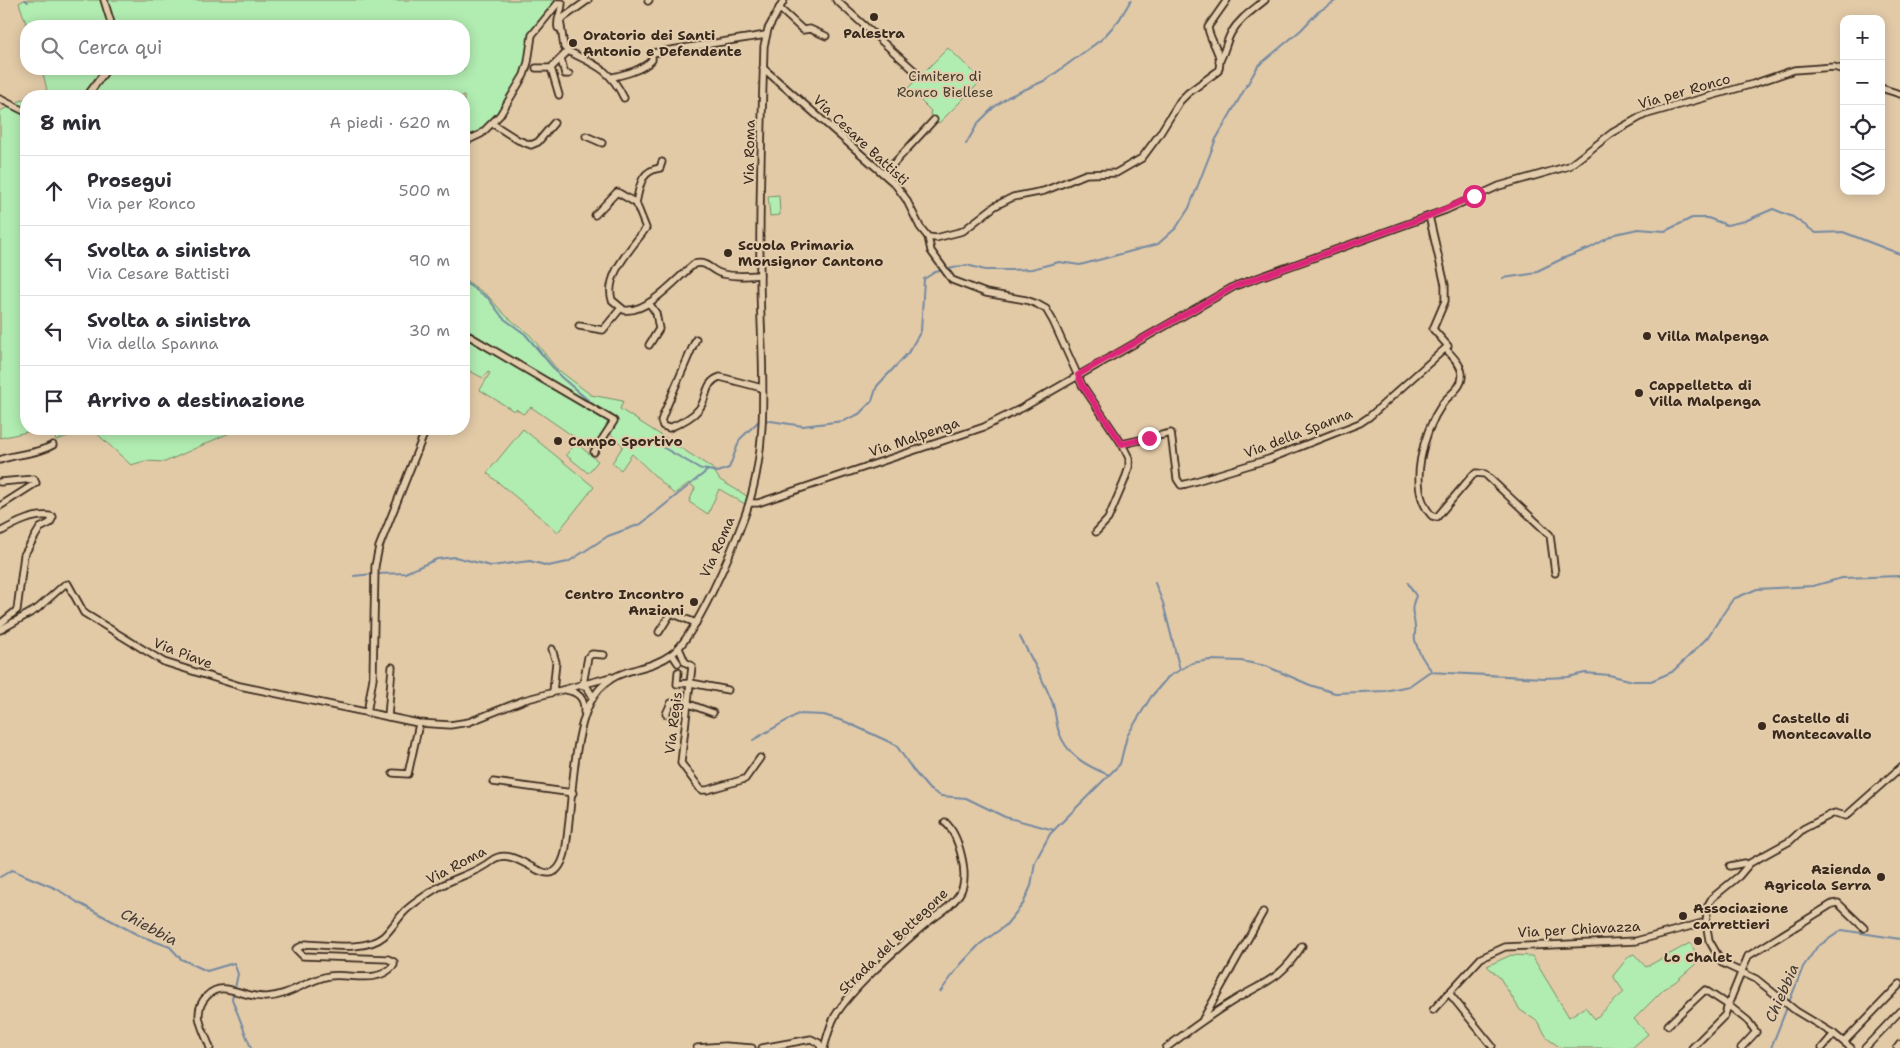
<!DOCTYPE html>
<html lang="it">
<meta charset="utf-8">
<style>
:root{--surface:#fff;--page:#f2f2f3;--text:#2b2b33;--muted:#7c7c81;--line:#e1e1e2}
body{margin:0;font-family:"Shantell Sans",sans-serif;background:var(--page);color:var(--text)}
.controls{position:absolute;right:15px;top:15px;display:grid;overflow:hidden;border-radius:10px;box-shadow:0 2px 12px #0003}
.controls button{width:45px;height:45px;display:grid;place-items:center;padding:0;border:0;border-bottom:1px solid var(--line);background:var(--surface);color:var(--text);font:25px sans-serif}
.stop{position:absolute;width:15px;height:15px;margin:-11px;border:4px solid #db2777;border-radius:50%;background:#fff}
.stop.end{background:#db2777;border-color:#fff;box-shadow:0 1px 5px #0008}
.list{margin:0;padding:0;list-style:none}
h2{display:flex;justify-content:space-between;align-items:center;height:65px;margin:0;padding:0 20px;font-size:21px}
h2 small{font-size:16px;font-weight:400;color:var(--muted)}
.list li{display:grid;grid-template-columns:32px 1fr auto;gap:15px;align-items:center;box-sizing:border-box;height:70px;padding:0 20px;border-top:1px solid var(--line)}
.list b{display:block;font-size:19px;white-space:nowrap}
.list p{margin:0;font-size:16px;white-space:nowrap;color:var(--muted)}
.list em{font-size:16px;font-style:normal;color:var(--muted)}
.icon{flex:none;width:28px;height:28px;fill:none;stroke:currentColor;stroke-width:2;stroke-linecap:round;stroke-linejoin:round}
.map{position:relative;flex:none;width:1900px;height:1048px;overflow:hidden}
.search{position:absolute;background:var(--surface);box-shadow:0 2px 12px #0003;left:20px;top:20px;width:450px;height:55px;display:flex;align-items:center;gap:12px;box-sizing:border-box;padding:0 18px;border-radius:20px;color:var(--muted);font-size:19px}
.panel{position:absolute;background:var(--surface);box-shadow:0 2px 12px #0003;left:20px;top:90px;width:450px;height:345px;border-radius:20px}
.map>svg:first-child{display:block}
.green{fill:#b1ecb1;stroke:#768b68}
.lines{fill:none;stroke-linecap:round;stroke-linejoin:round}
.stream{stroke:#7589a0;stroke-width:2}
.minor-casing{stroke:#3b2a1e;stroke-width:9}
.minor{stroke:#e3cdad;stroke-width:5.5}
.route{stroke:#db2777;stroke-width:6}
.poi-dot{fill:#3b2a1e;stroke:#e3cdad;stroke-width:2}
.labels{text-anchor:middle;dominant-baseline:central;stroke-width:4;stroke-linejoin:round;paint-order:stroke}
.poi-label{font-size:14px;font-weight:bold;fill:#3b2a1e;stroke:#e3cdad;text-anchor:start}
.park-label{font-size:14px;fill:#473d2d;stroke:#e3cdad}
.street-label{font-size:14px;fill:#3b2a1e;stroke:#e3cdad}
.water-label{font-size:15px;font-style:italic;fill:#453a34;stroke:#e3cdad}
</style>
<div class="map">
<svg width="1900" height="1048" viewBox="0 0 1900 1048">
<rect width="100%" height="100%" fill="#e2caa7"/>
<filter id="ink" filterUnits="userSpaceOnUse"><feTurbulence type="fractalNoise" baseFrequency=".02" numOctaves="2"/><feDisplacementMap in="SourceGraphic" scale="10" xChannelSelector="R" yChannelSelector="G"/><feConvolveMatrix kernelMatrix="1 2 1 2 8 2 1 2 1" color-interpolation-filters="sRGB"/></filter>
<g filter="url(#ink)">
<!-- green -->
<g class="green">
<path d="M24,0H557L531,32L522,74L491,123L475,135L464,139V96H31L47,90L42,69H464V26H27L19,3Z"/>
<path d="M948,48L982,80L939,123L930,114L931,111L908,88Z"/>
<path d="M26,98V429H41L0,438V111Z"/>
<path d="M779,195L780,215L770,216L768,196Z"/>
<path d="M467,281L488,296L505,315L530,335L556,368L591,395L623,401L620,409L712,468L720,480L747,496L745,504L719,489L708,514L689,502L695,488L689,483L674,494L632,454L621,470L612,463L623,446L610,433L596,452L531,407L523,414L516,409L514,411L480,390L490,373L488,372L483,378L464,368V282Z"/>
<path d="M53,429H91L56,440Z"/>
<path d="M92,429H238L165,462L145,461L131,465Z"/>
<path d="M523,429L594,487L558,532L487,473Z"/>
<path d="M576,443L598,461L588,473L566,455Z"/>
<path d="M1690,943L1700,960L1675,982L1665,988L1634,1019L1648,1034L1632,1048H1561L1548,1039L1537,1021L1520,1010L1500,978L1487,966L1511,955L1532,956L1569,1017L1585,1007L1595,1019L1624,992L1613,976L1629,956L1634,954L1646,967Z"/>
</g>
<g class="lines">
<!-- stream -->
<g class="stream">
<path d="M25,0L28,2"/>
<path d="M966,144L978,123L993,108L1008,97L1046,80L1102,39L1119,20L1131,0"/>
<path d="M1503,278L1531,274L1564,258L1590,248L1615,234L1638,229L1665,231L1692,218H1708L1727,225L1745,221L1773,209L1793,217L1816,233L1843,232L1900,254"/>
<path d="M464,285L467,284L488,298L503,318L525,334L561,377L596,407"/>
<path d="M604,412L610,414"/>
<path d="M764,420L803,426L843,421L859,414L872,401L877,386L908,353L921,331L924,279L935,272L967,265L985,270H1010L1032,269L1059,262L1080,265L1158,244L1176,228L1189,208L1216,139L1258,66L1301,30L1318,12L1337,0"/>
<path d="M664,448L701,469L708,470"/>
<path d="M376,574L405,573L437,559L455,557L491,566L530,561L548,566L568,562L608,536L641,524L708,470L718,472L729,468L740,439L760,420"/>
<path d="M354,576L372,574"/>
<path d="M1155,583L1163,603L1180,670"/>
<path d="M1408,583L1416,596C1409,612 1414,612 1415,627C1416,631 1414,636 1415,640C1418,652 1424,662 1432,671"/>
<path d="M1020,637C1031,657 1042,678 1051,699C1056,710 1055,721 1059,732C1067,756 1087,766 1109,775"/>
<path d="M753,740L798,714L824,715L846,722L896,745L913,770L929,789L941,796L966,798L1005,817L1054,830"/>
<path d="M0,877L12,870L57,889L77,902L138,935L170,947L181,959L207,971L234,963L238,974L235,988"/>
<path d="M940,992L961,964L980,944L1005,926L1023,904L1031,886L1035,862L1050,834L1120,764L1127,736L1151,697L1168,677L1192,663L1210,660L1241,661L1266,666L1310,685L1335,693L1385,691L1409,686L1429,672L1544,678L1568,677L1585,673L1609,675L1633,681H1651L1672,672L1687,658L1707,638L1733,599L1757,589L1813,586L1842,578L1900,576"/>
<path d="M233,993L232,999L251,1048"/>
<path d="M1771,1048L1803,967L1817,947L1842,930L1900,939"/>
</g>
<defs>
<g id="minor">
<path d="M104,0L112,26"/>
<path d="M588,0L560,20L564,47L568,51C596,65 610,69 624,98"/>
<path d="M836,0L916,72"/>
<path d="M648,1L649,0"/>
<path d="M779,8L803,30L810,29L826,36"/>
<path d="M561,59L565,74H569"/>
<path d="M1219,62C1225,52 1226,42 1231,33C1239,19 1253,10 1265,0"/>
<path d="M536,68H551"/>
<path d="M763,68L895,184L906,199L920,227L928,237L931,251L952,280L986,293L1026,300L1037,304L1046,309L1053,321L1082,385L1122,444L1129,458V467L1124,482L1108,519L1096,532"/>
<path d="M613,77C626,74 642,70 652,60V53L766,35"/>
<path d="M1881,88L1900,94"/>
<path d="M559,95L551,68L568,51"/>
<path d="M87,96L107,69"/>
<path d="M0,99L26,112"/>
<path d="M493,124L518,140L531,145L538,142L554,123"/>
<path d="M586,136L602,143"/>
<path d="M464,142L481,134L500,115L524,75L528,62L532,35L558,3H562C562,12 556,18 558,28L561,29"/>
<path d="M884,174L934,120"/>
<path d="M636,203C640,186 640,171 660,168L662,162"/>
<path d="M595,215L617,192L636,203L646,228C633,247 604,275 612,300L624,310C647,314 677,278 694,264C708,260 711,272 723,274C735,277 747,276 760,275"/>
<path d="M928,237L936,238L963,231L995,206L1013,197L1044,191L1086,174L1116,173L1142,158L1159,135L1180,101L1188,93L1218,71C1225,56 1209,41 1208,27L1227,0"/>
<path d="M579,326L603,330L621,308"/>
<path d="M464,333L614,421L594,452"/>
<path d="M696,339L664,413L661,421L663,426L669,428C679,424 692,418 699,409C708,398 704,382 720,377L762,388"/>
<path d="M649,345L659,329L656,313L649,303"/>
<path d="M1446,349C1452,356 1462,365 1462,375C1463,387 1449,395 1443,403C1424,431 1406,488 1432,516L1437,517L1472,476L1476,473L1485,474L1550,535L1555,573"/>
<path d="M1122,444L1171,433L1177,479L1181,485L1186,484L1269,459L1360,423L1369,417L1448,346L1433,329L1445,301V285L1429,216"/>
<path d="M0,460C17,453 36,455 53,445"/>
<path d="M0,482L34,479L36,483L0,506"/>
<path d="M750,503H758L984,427L1022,408L1235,286L1446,210L1499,186L1569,166L1612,133L1644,115L1753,84L1794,70L1834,67L1844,70"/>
<path d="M0,532C14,524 36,512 53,517L50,523L40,528L24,555L17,610L0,624"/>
<path d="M0,630L37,609L64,585L68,584L84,613L164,662L240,686L418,723L450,725L469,722L524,700L611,677"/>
<path d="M659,632L671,613L696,623"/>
<path d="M679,648L685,662L692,666L681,763L701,790H707L745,779L760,758"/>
<path d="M552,649L556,662L553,692"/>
<path d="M672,654L678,663"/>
<path d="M678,672L677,684L691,683L728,690"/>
<path d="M583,684L588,657L592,654L604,655"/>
<path d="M581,685L587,687L593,697"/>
<path d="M566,690C578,692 585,698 584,712"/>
<path d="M367,713L373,678L375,566L379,547L426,429"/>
<path d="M666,714L671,703L689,704L713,713"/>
<path d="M388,717L392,667"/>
<path d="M393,773L408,774L419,724"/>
<path d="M493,782L573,793"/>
<path d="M1730,866L1745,863L1748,865"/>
<path d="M1449,993L1492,1046"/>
<path d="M1433,1010L1481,958L1505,947L1636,941L1706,922"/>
<path d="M1203,1019L1263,912"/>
<path d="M1668,1025L1705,990L1728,1005L1748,956L1832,904L1838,903L1864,928"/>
<path d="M1844,1042L1900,984"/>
<path d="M210,1048C207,1038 199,1025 199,1015C199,1001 211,987 226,989C240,991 253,998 267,997C289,996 307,980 329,976C350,973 378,985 394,965V962L388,959L303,956L296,949L306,944C329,945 365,952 384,936C391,929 397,920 404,912C413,903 426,895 437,888C455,877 475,874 491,861C519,839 551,904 565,853C572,812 572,736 591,701C611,664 643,675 672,654C696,636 733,548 744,518C773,442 760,355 760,276C759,199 762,123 764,46L768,29L784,0"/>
<path d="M697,1048L725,1046L752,1048"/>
<path d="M762,1048L811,1039L819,1043L821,1048"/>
<path d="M824,1048C827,1037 830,1025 835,1016C852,988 898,948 923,926C935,916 952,907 960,893C970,876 959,835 945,822"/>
<path d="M1166,1048C1188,1031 1210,1015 1233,1001C1266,981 1280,980 1302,946"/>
<path d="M1692,1048L1725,1015L1728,1005L1748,1021L1756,1032L1741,1048"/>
<path d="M1822,1048L1834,1034"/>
<path d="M1851,1048L1834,1034L1796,1011L1756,979L1722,963L1709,940L1706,922L1708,905L1712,898L1739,876L1750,863L1790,841L1803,829L1830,815L1835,813L1846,816L1900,768"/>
<path d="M1865,1048L1900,1011"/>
<path d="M1897,1048L1900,1044"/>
</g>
</defs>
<!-- minor casing -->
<use href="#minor" class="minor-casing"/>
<!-- minor -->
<use href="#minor" class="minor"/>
</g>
</g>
<g class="lines" filter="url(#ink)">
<!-- route -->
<path class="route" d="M1149,438L1122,444L1082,385L1078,375L1235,286L1429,216L1474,196"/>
</g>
<!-- markers -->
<g class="poi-dot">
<circle cx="874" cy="17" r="5"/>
<circle cx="573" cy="43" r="5"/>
<circle cx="728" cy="253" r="5"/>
<circle cx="1647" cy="336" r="5"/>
<circle cx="1639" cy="393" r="5"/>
<circle cx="558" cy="441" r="5"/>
<circle cx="694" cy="602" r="5"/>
<circle cx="1762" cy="726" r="5"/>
<circle cx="1881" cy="877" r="5"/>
<circle cx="1683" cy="916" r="5"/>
<circle cx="1698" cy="941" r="5"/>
</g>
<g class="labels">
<!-- poi labels -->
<g class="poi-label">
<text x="874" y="33" text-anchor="middle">Palestra</text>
<text x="583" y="35">Oratorio dei Santi<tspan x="583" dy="16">Antonio e Defendente</tspan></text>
<text x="738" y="245">Scuola Primaria<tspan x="738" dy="16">Monsignor Cantono</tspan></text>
<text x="1657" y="336">Villa Malpenga</text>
<text x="1649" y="385">Cappelletta di<tspan x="1649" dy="16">Villa Malpenga</tspan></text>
<text x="568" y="441">Campo Sportivo</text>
<text x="684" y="594" text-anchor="end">Centro Incontro<tspan x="684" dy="16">Anziani</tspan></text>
<text x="1772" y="718">Castello di<tspan x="1772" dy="16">Montecavallo</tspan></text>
<text x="1871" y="869" text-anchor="end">Azienda<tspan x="1871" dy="16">Agricola Serra</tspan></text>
<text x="1693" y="908">Associazione<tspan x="1693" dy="16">carrettieri</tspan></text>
<text x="1698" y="957" text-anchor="middle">Lo Chalet</text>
</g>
<!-- park labels -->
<g class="park-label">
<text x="945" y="76">Cimitero di<tspan x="945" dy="16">Ronco Biellese</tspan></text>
</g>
<!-- street labels -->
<g class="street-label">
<text transform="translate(1684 91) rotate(-16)">Via per Ronco</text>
<text transform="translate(861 140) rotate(43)">Via Cesare Battisti</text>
<text transform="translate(749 152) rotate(-89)">Via Roma</text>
<text transform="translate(1298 433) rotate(-21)">Via della Spanna</text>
<text transform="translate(914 437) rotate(-19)">Via Malpenga</text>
<text transform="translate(717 547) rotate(-66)">Via Roma</text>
<text transform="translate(183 653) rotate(21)">Via Piave</text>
<text transform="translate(673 723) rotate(-83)">Via Regis</text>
<text transform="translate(456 865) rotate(-28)">Via Roma</text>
<text transform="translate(1579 929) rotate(-3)">Via per Chiavazza</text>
<text transform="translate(893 941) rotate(-44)">Strada del Bottegone</text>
</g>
<!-- water labels -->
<g class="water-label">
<text transform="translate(149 927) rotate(28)">Chiebbia</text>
<text transform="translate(1782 993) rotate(-66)">Chiebbia</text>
</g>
</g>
</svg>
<div class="controls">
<button>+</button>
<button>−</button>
<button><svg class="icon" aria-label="locate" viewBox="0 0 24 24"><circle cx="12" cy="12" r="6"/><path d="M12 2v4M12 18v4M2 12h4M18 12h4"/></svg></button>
<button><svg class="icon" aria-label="layers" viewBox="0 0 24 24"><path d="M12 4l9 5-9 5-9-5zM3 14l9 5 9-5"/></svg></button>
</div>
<div class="stop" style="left:1474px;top:196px"></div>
<div class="stop end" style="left:1149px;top:438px"></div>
<div class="search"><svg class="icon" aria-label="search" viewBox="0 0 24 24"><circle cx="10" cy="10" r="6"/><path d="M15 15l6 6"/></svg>Cerca qui</div>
<section class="panel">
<h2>8 min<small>A piedi · 620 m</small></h2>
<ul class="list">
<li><svg class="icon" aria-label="ahead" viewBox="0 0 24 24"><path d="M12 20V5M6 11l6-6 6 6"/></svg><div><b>Prosegui</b><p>Via per Ronco</p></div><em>500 m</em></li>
<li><svg class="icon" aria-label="left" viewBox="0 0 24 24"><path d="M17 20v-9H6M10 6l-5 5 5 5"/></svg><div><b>Svolta a sinistra</b><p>Via Cesare Battisti</p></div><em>90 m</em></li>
<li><svg class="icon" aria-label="left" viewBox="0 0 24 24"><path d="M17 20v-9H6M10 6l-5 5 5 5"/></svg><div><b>Svolta a sinistra</b><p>Via della Spanna</p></div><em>30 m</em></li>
<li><svg class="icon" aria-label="arrive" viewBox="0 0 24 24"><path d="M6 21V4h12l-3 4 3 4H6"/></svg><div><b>Arrivo a destinazione</b></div></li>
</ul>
</section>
</div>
